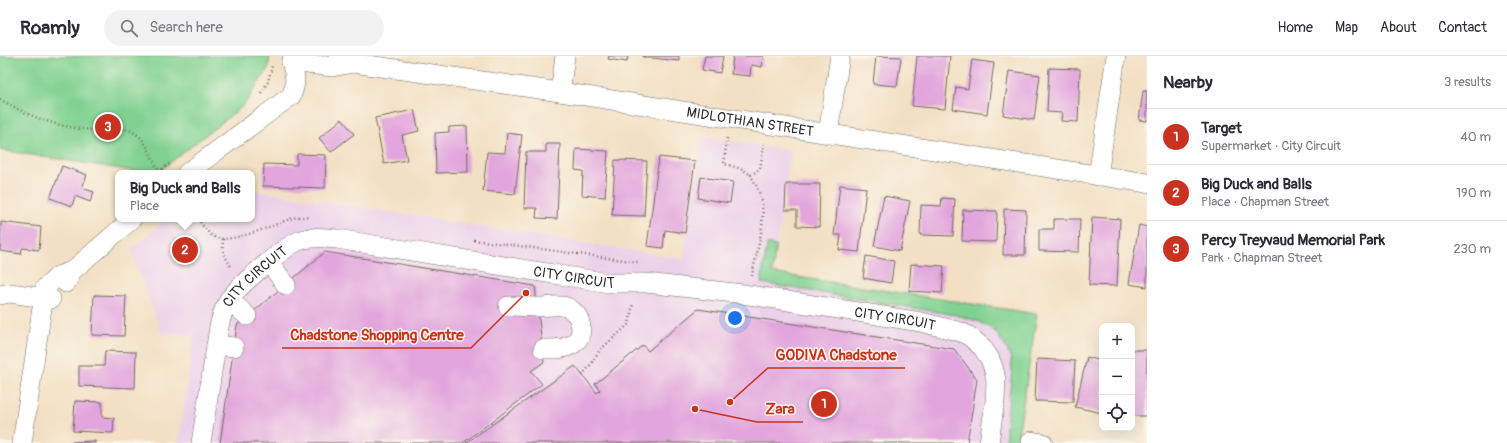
<!DOCTYPE html>
<meta charset="utf-8">
<style>
:root{--surface:#fff;--page:#f2f2f3;--text:#2b2b33;--muted:#7c7c81;--line:#e1e1e2;--accent:#c8321e}
body{margin:0;font-family:Pangolin,sans-serif;background:var(--page);color:var(--text)}
.controls{position:absolute;right:12px;bottom:12px;display:grid;overflow:hidden;border-radius:8px;box-shadow:0 4px 16px #0002}
.controls button{width:36px;height:36px;display:grid;place-items:center;padding:0;border:0;border-bottom:1px solid var(--line);background:var(--surface);color:var(--text);font:20px sans-serif}
.you{position:absolute;left:735px;top:262px;width:14px;height:14px;margin:-10px;border:3px solid #fff;border-radius:50%;background:#1a73e8;box-shadow:0 0 0 6px #1a73e833}
.badge{display:grid;place-items:center;width:26px;height:26px;border-radius:50%;background:var(--accent);color:#fff;font-size:13px;font-weight:700}
.pin{position:absolute;translate:-50% -50%;border:2px solid #fff;box-shadow:0 1px 4px #0006}
.popup{position:absolute;left:115px;top:114px;width:140px;height:52px;box-sizing:border-box;display:grid;place-content:center;border-radius:8px;background:var(--surface);filter:drop-shadow(0 1px 3px #0005);font-size:13px;white-space:nowrap;color:var(--muted)}
.popup b{font-size:15px;color:var(--text)}
.popup::after{content:'';position:absolute;left:50%;top:100%;margin-left:-8px;border:8px solid transparent;border-top-color:var(--surface)}
.list{margin:0;padding:0;list-style:none}
h2{display:flex;justify-content:space-between;align-items:center;height:52px;margin:0;padding:0 16px;font-size:17px}
h2 small{font-size:13px;font-weight:400;color:var(--muted)}
.list li{display:grid;grid-template-columns:26px 1fr auto;gap:12px;align-items:center;box-sizing:border-box;height:56px;padding:0 16px;border-top:1px solid var(--line)}
.list b{display:block;font-size:15px;white-space:nowrap}
.list p{margin:0;font-size:13px;white-space:nowrap;color:var(--muted)}
.list em{font-size:13px;font-style:normal;color:var(--muted)}
.icon{flex:none;width:22px;height:22px;fill:none;stroke:currentColor;stroke-width:2;stroke-linecap:round;stroke-linejoin:round}
.map{position:relative;flex:none;width:1147px;height:387px;overflow:hidden}
header{display:flex;align-items:center;gap:24px;box-sizing:border-box;height:56px;padding:0 20px;background:var(--surface);border-bottom:1px solid var(--line)}
header strong{font-size:19px}
nav{display:flex;gap:22px;margin-inline-start:auto;font-size:14px}
.search{width:280px;height:36px;background:var(--page);display:flex;align-items:center;gap:10px;box-sizing:border-box;padding:0 14px;border-radius:22px;color:var(--muted);font-size:15px}
main{display:flex}
aside{flex:1;background:var(--surface)}
.map>svg:first-child{display:block}
.built{fill:#ecd1ea}
.green{fill:#80d191;stroke:#567e5e}
.building{fill:#e2a5dd}
.lines{fill:none;stroke-linecap:round;stroke-linejoin:round}
.minor-casing{stroke:#716a61;stroke-width:20}
.path{stroke:#716a61;stroke-width:2.5;stroke-dasharray:1 3;stroke-linecap:butt}
.minor{stroke:#fff;stroke-width:19}
.labels{text-anchor:middle;dominant-baseline:central;stroke-width:3;stroke-linejoin:round;paint-order:stroke}
.street-label{font-size:14px;fill:#2b2b2b;stroke:#fbf7ec}
.leader{fill:none;stroke:#c8321e;stroke-width:1.5}
.callout-dot{fill:#c8321e;stroke:#fbf7ec;stroke-width:1.5}
.callout-label{font-size:15px;text-anchor:middle;font-weight:bold;fill:#c8321e;stroke:#fbf7ec;stroke-width:3;stroke-linejoin:round;paint-order:stroke}
</style>
<header>
<strong>Roamly</strong>
<div class="search"><svg class="icon" aria-label="search" viewBox="0 0 24 24"><circle cx="10" cy="10" r="6"/><path d="M15 15l6 6"/></svg>Search here</div>
<nav><a>Home</a><a>Map</a><a>About</a><a>Contact</a></nav>
</header>
<main>
<div class="map">
<svg width="1147" height="387" viewBox="0 0 1147 387">
<rect width="100%" height="100%" fill="#fbf7ec"/>
<filter id="ink" filterUnits="userSpaceOnUse"><feTurbulence type="fractalNoise" baseFrequency=".025" numOctaves="2"/><feDisplacementMap in="SourceGraphic" scale="8" xChannelSelector="R" yChannelSelector="G"/><feConvolveMatrix kernelMatrix="1 2 1 2 8 2 1 2 1" color-interpolation-filters="sRGB"/></filter>
<filter id="wash" filterUnits="userSpaceOnUse"><feTurbulence type="fractalNoise" baseFrequency=".012" numOctaves="4" result="noise"/><feDisplacementMap in="SourceGraphic" scale="16" xChannelSelector="R" yChannelSelector="G"/><feGaussianBlur stdDeviation="0.9" result="paint"/><feColorMatrix in="noise" values="0 0 0 0 0 0 0 0 0 0 0 0 0 0 0 0 0 1.4 0 .05"/><feComposite in="paint" operator="in"/></filter>
<g filter="url(#wash)">
<rect width="100%" height="100%" fill="#f3e0c4"/>
<!-- built -->
<path class="built" d="M702,81L791,95L772,217L1037,258L1017,387H179L194,279H162L131,194L166,163H252V134L684,203Z"/>
<!-- green -->
<g class="green">
<path d="M0,0H270L268,13L244,49L157,117H146L0,94Z"/>
<path d="M767,188L776,190L772,217L1037,258L1017,387H1006V371L1012,314L1011,303L1007,293L996,276L977,265L956,259L761,227Z"/>
</g>
<g id="blocks">
<!-- building -->
<g class="building">
<path d="M609,0H628L627,6L608,3Z"/>
<path d="M643,0H679V5L643,1Z"/>
<path d="M705,0H723L720,17L702,14Z"/>
<path d="M733,0H763L762,11L751,9L750,20L731,18Z"/>
<path d="M876,0L901,1L897,30L873,28Z"/>
<path d="M917,0H950L945,53L912,50Z"/>
<path d="M972,4L994,7L987,58L953,53L956,31L968,33Z"/>
<path d="M1049,12L1080,13L1078,66L1061,65L1062,57L1047,56Z"/>
<path d="M1009,15L1040,19L1034,64L1003,59Z"/>
<path d="M1143,35H1147V65L1139,64Z"/>
<path d="M414,54L419,75L402,79L407,104L384,108L375,62Z"/>
<path d="M342,63L354,78L331,96L319,82Z"/>
<path d="M467,70L468,116L436,117L435,77L449,76V71Z"/>
<path d="M507,77L522,79L515,138L483,135L487,96L505,97Z"/>
<path d="M546,88H560L557,163L536,162L537,152H524L526,96H546Z"/>
<path d="M576,93L608,95L605,141L582,139L583,115L575,114Z"/>
<path d="M297,98L326,99L325,132L263,130L264,108L297,109Z"/>
<path d="M659,101L695,105L685,177L665,174L663,192L647,190Z"/>
<path d="M615,104L647,105L644,160L612,159Z"/>
<path d="M62,110L87,119L82,132L94,136L90,146L75,140L72,150L50,142Z"/>
<path d="M701,121L733,126L730,147L698,142Z"/>
<path d="M786,128H820L819,171L797,170V154H785Z"/>
<path d="M840,129L866,132L859,196L839,194L841,179H834Z"/>
<path d="M884,140L910,145L900,195L874,190Z"/>
<path d="M942,142L955,143L953,180L920,179L921,149L941,150Z"/>
<path d="M1004,153L1026,154L1025,199H1003Z"/>
<path d="M963,154L997,155L996,186L962,185Z"/>
<path d="M1092,161L1120,163L1117,230L1089,229Z"/>
<path d="M1054,163H1080L1079,196L1039,195V173H1054Z"/>
<path d="M1,166L41,171L39,194L22,192L21,198L0,195Z"/>
<path d="M1139,169L1147,171V231L1129,228Z"/>
<path d="M325,196L535,230L544,306L531,315L542,328L463,387H220L237,269Z"/>
<path d="M866,200L894,205L891,227L863,222Z"/>
<path d="M911,208L944,210L942,237L909,235Z"/>
<path d="M94,239L126,240L124,280L92,279Z"/>
<path d="M698,253L954,293L977,323L967,387H466L575,310L597,337L600,334L595,328L643,289L648,295Z"/>
<rect x="1132" y="294" width="15" height="66"/>
<path d="M105,295L136,296L135,332L79,330V310H104Z"/>
<path d="M1087,301L1102,305V357L1075,351Z"/>
<path d="M1037,303L1075,305L1073,346L1035,345Z"/>
<path d="M75,345L102,346V361L114,362L113,377L73,375Z"/>
<path d="M95,385V387H70V386Z"/>
</g>
</g>
</g>
<g filter="url(#ink)">
<use href="#blocks" fill-opacity="0" stroke="#716a61" stroke-width="1"/>
<g class="lines">
<defs>
<g id="minor">
<path id="s1" d="M339,0L353,7L560,36L1147,127"/>
<path d="M291,6L332,11L353,7"/>
<path d="M560,36L565,0"/>
<path d="M828,78L840,0"/>
<path d="M187,117L291,40C297,28 295,18 291,6"/>
<path d="M1098,120L1116,0"/>
<path d="M269,206L286,229"/>
<path d="M66,227L72,215L132,163"/>
<path d="M0,239L10,237L51,243"/>
<path d="M229,243L247,260"/>
<path d="M508,250C518,250 529,251 539,251C548,251 558,248 566,251C581,256 587,279 573,288C564,294 552,293 543,293"/>
<path d="M216,289L234,291"/>
<path d="M1031,385L1043,387"/>
<path d="M22,387L45,232L58,220L72,215"/>
<path id="s2" d="M201,387L219,271C221,260 225,249 232,240C241,228 287,188 301,184C313,180 325,182 337,183L609,227H646L743,238L921,266L961,276L969,280L982,291L990,303L994,314L996,325L995,345L989,387"/>
</g>
</defs>
<!-- minor casing -->
<use href="#minor" class="minor-casing"/>
<!-- path -->
<g class="path">
<path d="M261,37L268,26L272,10"/>
<path d="M0,43C39,67 79,78 125,73C146,77 150,101 160,117"/>
<path d="M727,82L724,108L742,113L751,119"/>
<path d="M159,116L170,107"/>
<path d="M198,163C203,170 209,180 218,182C232,187 274,169 290,163L297,161H309"/>
<path d="M223,183C222,197 225,201 232,212"/>
<path d="M474,184L638,206V208"/>
<path d="M752,220C756,196 768,163 760,139C758,132 754,126 751,119L760,113L764,88"/>
<path d="M582,319L589,311L600,294L629,268L633,247"/>
</g>
<!-- minor -->
<use href="#minor" class="minor"/>
</g>
</g>
<g class="labels">
<!-- street labels -->
<g class="street-label">
<text stroke="none"><textPath href="#s1" startOffset="417">MIDLOTHIAN STREET</textPath></text>
<text stroke="none"><textPath href="#s2" startOffset="517">CITY CIRCUIT</textPath></text>
<text stroke="none"><textPath href="#s2" startOffset="181">CITY CIRCUIT</textPath></text>
<text stroke="none"><textPath href="#s2" startOffset="841">CITY CIRCUIT</textPath></text>
</g>
</g>
<!-- callouts -->
<path class="leader" d="M526 237L471 292H282M730 346L768 312H905M695 353L757 366H803"/>
<g class="callout-dot">
<circle cx="526" cy="237" r="4"/>
<circle cx="730" cy="346" r="4"/>
<circle cx="695" cy="353" r="4"/>
</g>
<g class="callout-label">
<text x="377" y="284">Chadstone Shopping Centre</text>
<text x="836" y="304">GODIVA Chadstone</text>
<text x="780" y="358">Zara</text>
</g>
</svg>
<div class="controls">
<button>+</button>
<button>−</button>
<button><svg class="icon" aria-label="locate" viewBox="0 0 24 24"><circle cx="12" cy="12" r="6"/><path d="M12 2v4M12 18v4M2 12h4M18 12h4"/></svg></button>
</div>
<div class="you"></div>
<div class="pin badge" style="left:824px;top:348px">1</div>
<div class="pin badge" style="left:185px;top:194px">2</div>
<div class="popup"><b>Big Duck and Balls</b>Place</div>
<div class="pin badge" style="left:108px;top:71px">3</div>
</div>
<aside>
<h2>Nearby<small>3 results</small></h2>
<ul class="list">
<li><span class="badge">1</span><div><b>Target</b><p>Supermarket · City Circuit</p></div><em>40 m</em></li>
<li><span class="badge">2</span><div><b>Big Duck and Balls</b><p>Place · Chapman Street</p></div><em>190 m</em></li>
<li><span class="badge">3</span><div><b>Percy Treyvaud Memorial Park</b><p>Park · Chapman Street</p></div><em>230 m</em></li>
</ul>
</aside>
</main>
